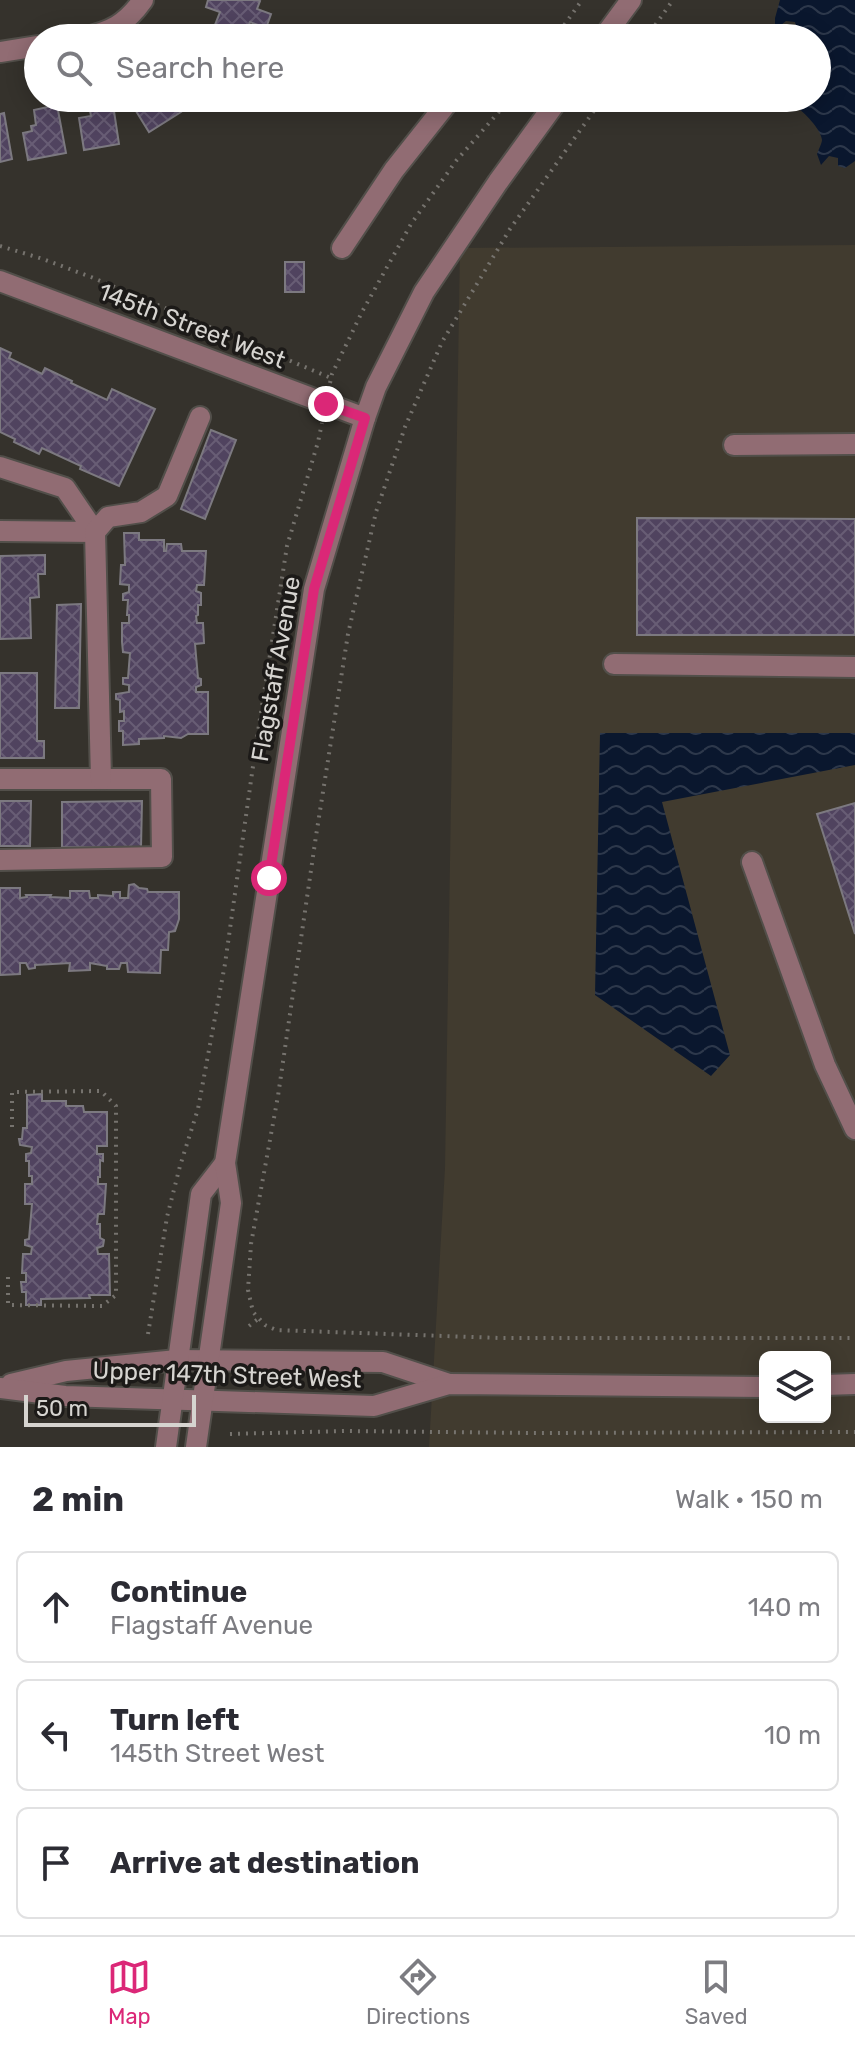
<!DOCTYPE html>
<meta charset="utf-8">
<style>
:root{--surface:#fff;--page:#f7f7f7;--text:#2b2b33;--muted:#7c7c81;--line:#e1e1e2;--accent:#db2777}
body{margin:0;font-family:Rubik,sans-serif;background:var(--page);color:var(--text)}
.controls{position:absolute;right:24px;bottom:24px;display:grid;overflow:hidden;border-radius:12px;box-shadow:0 4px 20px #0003}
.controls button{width:72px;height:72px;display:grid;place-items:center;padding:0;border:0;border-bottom:2px solid var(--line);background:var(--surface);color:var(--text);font:40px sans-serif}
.scale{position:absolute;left:24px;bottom:20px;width:172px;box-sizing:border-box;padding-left:8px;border:4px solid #d6d4d0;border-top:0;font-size:22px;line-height:28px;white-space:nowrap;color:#d6d4d0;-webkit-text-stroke:6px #1c1a18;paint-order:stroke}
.stop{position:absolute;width:24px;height:24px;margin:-18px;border:6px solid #db2777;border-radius:50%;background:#fff}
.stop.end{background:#db2777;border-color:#fff;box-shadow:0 2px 8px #0008}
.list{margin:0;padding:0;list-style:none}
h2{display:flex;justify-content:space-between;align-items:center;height:104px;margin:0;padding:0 32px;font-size:34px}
h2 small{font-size:26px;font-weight:400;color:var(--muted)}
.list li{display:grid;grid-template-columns:52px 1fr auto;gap:24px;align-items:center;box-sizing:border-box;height:112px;margin:0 16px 16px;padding:0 16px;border:2px solid var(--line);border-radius:12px}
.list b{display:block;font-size:30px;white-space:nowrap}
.list p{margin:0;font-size:26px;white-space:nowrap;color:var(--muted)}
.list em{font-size:26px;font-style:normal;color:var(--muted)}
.icon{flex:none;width:44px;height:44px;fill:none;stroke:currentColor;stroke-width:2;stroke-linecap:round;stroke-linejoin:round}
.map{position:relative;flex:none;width:855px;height:1447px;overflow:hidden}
.search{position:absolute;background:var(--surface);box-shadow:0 4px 20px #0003;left:24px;right:24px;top:24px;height:88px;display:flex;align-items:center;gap:20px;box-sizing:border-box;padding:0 28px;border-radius:44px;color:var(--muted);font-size:30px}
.sheet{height:488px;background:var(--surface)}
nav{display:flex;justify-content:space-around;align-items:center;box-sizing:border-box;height:112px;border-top:2px solid var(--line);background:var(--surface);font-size:22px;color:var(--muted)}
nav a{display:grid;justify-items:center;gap:4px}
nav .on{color:var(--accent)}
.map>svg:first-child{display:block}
.built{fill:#413b2f;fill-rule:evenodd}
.water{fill:url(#water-waves)}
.building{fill:url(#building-cross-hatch);stroke:#7c7980;stroke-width:2}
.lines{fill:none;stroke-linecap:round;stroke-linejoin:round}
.minor-casing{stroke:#524f4a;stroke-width:24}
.path{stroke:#76736e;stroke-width:4;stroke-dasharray:2 6;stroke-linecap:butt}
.minor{stroke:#916c73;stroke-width:20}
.route{stroke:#db2777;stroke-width:10}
.labels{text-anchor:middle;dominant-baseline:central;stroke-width:7;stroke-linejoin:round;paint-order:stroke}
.street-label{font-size:24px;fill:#d6d4d0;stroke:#1c1a18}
</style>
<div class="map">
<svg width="855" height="1447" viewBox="0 0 855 1447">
<defs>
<pattern id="water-waves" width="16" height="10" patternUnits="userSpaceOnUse" patternTransform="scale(2)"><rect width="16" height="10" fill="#0a172e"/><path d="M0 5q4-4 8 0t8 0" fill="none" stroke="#2d384b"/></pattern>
<pattern id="building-cross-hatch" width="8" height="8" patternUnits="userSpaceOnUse" patternTransform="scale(2)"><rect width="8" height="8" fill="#50435f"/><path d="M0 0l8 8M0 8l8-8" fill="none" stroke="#685d75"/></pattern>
</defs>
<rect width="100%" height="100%" fill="#35322c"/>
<!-- built -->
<path class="built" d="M855,245V1447H429L445,1168L460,248ZM765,1357H825V1417H765Z"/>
<!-- water -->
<g class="water">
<path d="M780,0H855V161L845,168L838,166V158L829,156L821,165L817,154C818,151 822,143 822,140C821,129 804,112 795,106L799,98H817V38H805L797,31L795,22L786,21L775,30V18Z"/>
<path d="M600,733H855V765L662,802L730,1055L711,1076L595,995Z"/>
</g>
<!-- building -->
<g class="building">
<path d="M208,0H258L260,1L257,9L271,14L266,28L250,22L245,36L215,25L220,12L206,7Z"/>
<path d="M103,98H112L119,144L84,150L79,118L91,116L88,100Z"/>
<path d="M145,98H172L181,112L149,132L136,111L148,103Z"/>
<path d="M57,105L66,153L28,160L23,133L32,131L31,126L36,125L34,110Z"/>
<path d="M4,113L12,159L0,162V114Z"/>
<rect x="285" y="262" width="19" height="30"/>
<path d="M0,348L11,353L9,358L42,374L45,368L72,381L71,383L107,400L112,389L155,409L119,486L80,469L81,466L42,448L39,454L14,442L15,439L0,432Z"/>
<path d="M211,430L236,440L205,519L181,509Z"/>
<path d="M637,518L855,519V635H637Z"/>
<path d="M124,533H139V540H164V551H166L167,544H181L182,551H206L204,585H197L196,591L201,593V605H198V615L196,616L197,623H203L204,643L195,644L198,678L201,679V685L196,687V692H208V734H188L181,738L164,736V738L139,739V744L123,745V731H119V721H124V711L120,712V700L116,699V694L129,692V685L123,684V678H128L130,653L123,652L122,642V623H129V615H127L128,600H123V594L129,592V585L120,584L121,565H125Z"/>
<path d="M45,555V574H38L39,597L30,598L31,638L0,639V556Z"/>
<path d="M81,604L79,708H55L57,605Z"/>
<path d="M0,673H37V741H44V758H0Z"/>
<path d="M0,801H31L30,846H0Z"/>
<path d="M142,801L141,848L62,847V802Z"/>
<path d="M855,803V934L817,814Z"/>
<path d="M134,884L139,888L147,889L148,892H179V919L175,931L169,932L168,950H161L160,973L128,972L127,963H121L119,969H107V966L90,963V970L69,971L70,963L35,965V968L29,969L26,963H20V974L0,975V888H20V898L27,897L26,895H51L50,897L70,898V891H89L90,898H98V895L113,896V892H120V898H128L129,885Z"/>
<path d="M42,1094V1101H66V1106H83L84,1112H107V1146H97V1154H103V1161L100,1160V1177H98V1184H106L104,1214H98L97,1224H100V1238L104,1240L103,1246L97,1248L98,1254H109L110,1295H89L90,1298L41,1299V1305H26V1292H22L21,1282H26V1273H22L23,1254H31L32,1247L25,1245V1240L29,1239L32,1204H25V1184H32V1176H29V1161H26V1154L31,1153L32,1147L20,1145L19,1139H22L23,1128H27V1095Z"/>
</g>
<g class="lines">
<defs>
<g id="minor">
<path d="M82,38C111,32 126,24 143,0"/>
<path d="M603,38L631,0"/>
<path d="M0,52L38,46"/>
<path d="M342,248L394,170L451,98"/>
<path d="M0,281L365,418"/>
<path d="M734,445L855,444"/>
<path d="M0,467L65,488L95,532L0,531"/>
<path d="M614,664L855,667"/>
<path d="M0,779H161L162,857L0,860"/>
<path d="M101,779L95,532L108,517L141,512L167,496L200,417"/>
<path d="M752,862L825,1065L855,1129"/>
<path d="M11,1384L66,1371L177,1360L383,1362L449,1384"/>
<path d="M825,1385L855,1384"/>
<path d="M0,1388L65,1396L374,1406L449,1384L765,1387"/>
<path d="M166,1447L201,1194L225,1163"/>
<path d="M196,1447L231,1203L225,1163L314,589L365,418L376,387L424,292L498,182L559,98"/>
</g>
</defs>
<!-- minor casing -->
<use href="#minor" class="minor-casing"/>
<!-- path -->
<g class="path">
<path d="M555,38L582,0"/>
<path d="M646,38L673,0"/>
<path d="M603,98L510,229L442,342L405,427L376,512L348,634L316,836L278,1096L251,1244L248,1290L253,1312L265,1325L276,1330L500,1338H855"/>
<path d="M0,246L43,259L91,277L331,378"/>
<path d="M330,383L332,374L362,312L411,224L456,161L511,98"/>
<path d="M8,1277V1305L102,1306L116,1295V1106L101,1091L12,1092V1131"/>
<path d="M249,1326L258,1319"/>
<path d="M148,1334L167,1217L180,1166L198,1109L225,964L257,738L287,546L318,442L322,423"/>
<path d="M230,1434L345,1431L533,1433L855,1432"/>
</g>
<!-- minor -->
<use href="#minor" class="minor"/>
</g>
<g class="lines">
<!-- route -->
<path class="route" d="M269,878L314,589L365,418L326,404"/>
</g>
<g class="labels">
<!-- street labels -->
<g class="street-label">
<text transform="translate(192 326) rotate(21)">145th Street West</text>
<text transform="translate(276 669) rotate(-80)">Flagstaff Avenue</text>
<text transform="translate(227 1375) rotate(2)">Upper 147th Street West</text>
</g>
</g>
</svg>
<div class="controls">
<button><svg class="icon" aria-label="layers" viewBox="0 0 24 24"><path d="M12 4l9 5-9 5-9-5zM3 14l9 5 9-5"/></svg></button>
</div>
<div class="scale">50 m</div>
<div class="stop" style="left:269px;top:878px"></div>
<div class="stop end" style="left:326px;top:404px"></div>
<div class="search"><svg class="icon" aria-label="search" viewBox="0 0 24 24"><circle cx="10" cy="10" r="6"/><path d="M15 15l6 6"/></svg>Search here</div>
</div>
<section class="sheet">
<h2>2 min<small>Walk · 150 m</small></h2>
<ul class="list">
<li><svg class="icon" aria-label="ahead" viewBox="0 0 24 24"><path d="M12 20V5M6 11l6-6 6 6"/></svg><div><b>Continue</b><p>Flagstaff Avenue</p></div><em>140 m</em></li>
<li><svg class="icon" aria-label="left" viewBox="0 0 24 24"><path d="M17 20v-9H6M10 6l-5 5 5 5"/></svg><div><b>Turn left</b><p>145th Street West</p></div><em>10 m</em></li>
<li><svg class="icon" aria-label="arrive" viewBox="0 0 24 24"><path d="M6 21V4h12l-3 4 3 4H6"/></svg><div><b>Arrive at destination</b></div></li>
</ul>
</section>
<nav>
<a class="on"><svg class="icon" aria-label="map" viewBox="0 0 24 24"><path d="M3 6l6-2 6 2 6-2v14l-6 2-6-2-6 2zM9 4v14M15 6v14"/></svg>Map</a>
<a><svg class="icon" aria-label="directions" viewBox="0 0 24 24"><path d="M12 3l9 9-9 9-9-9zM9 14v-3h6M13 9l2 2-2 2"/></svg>Directions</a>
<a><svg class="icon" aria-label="saved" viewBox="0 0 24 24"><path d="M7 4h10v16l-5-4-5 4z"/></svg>Saved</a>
</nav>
